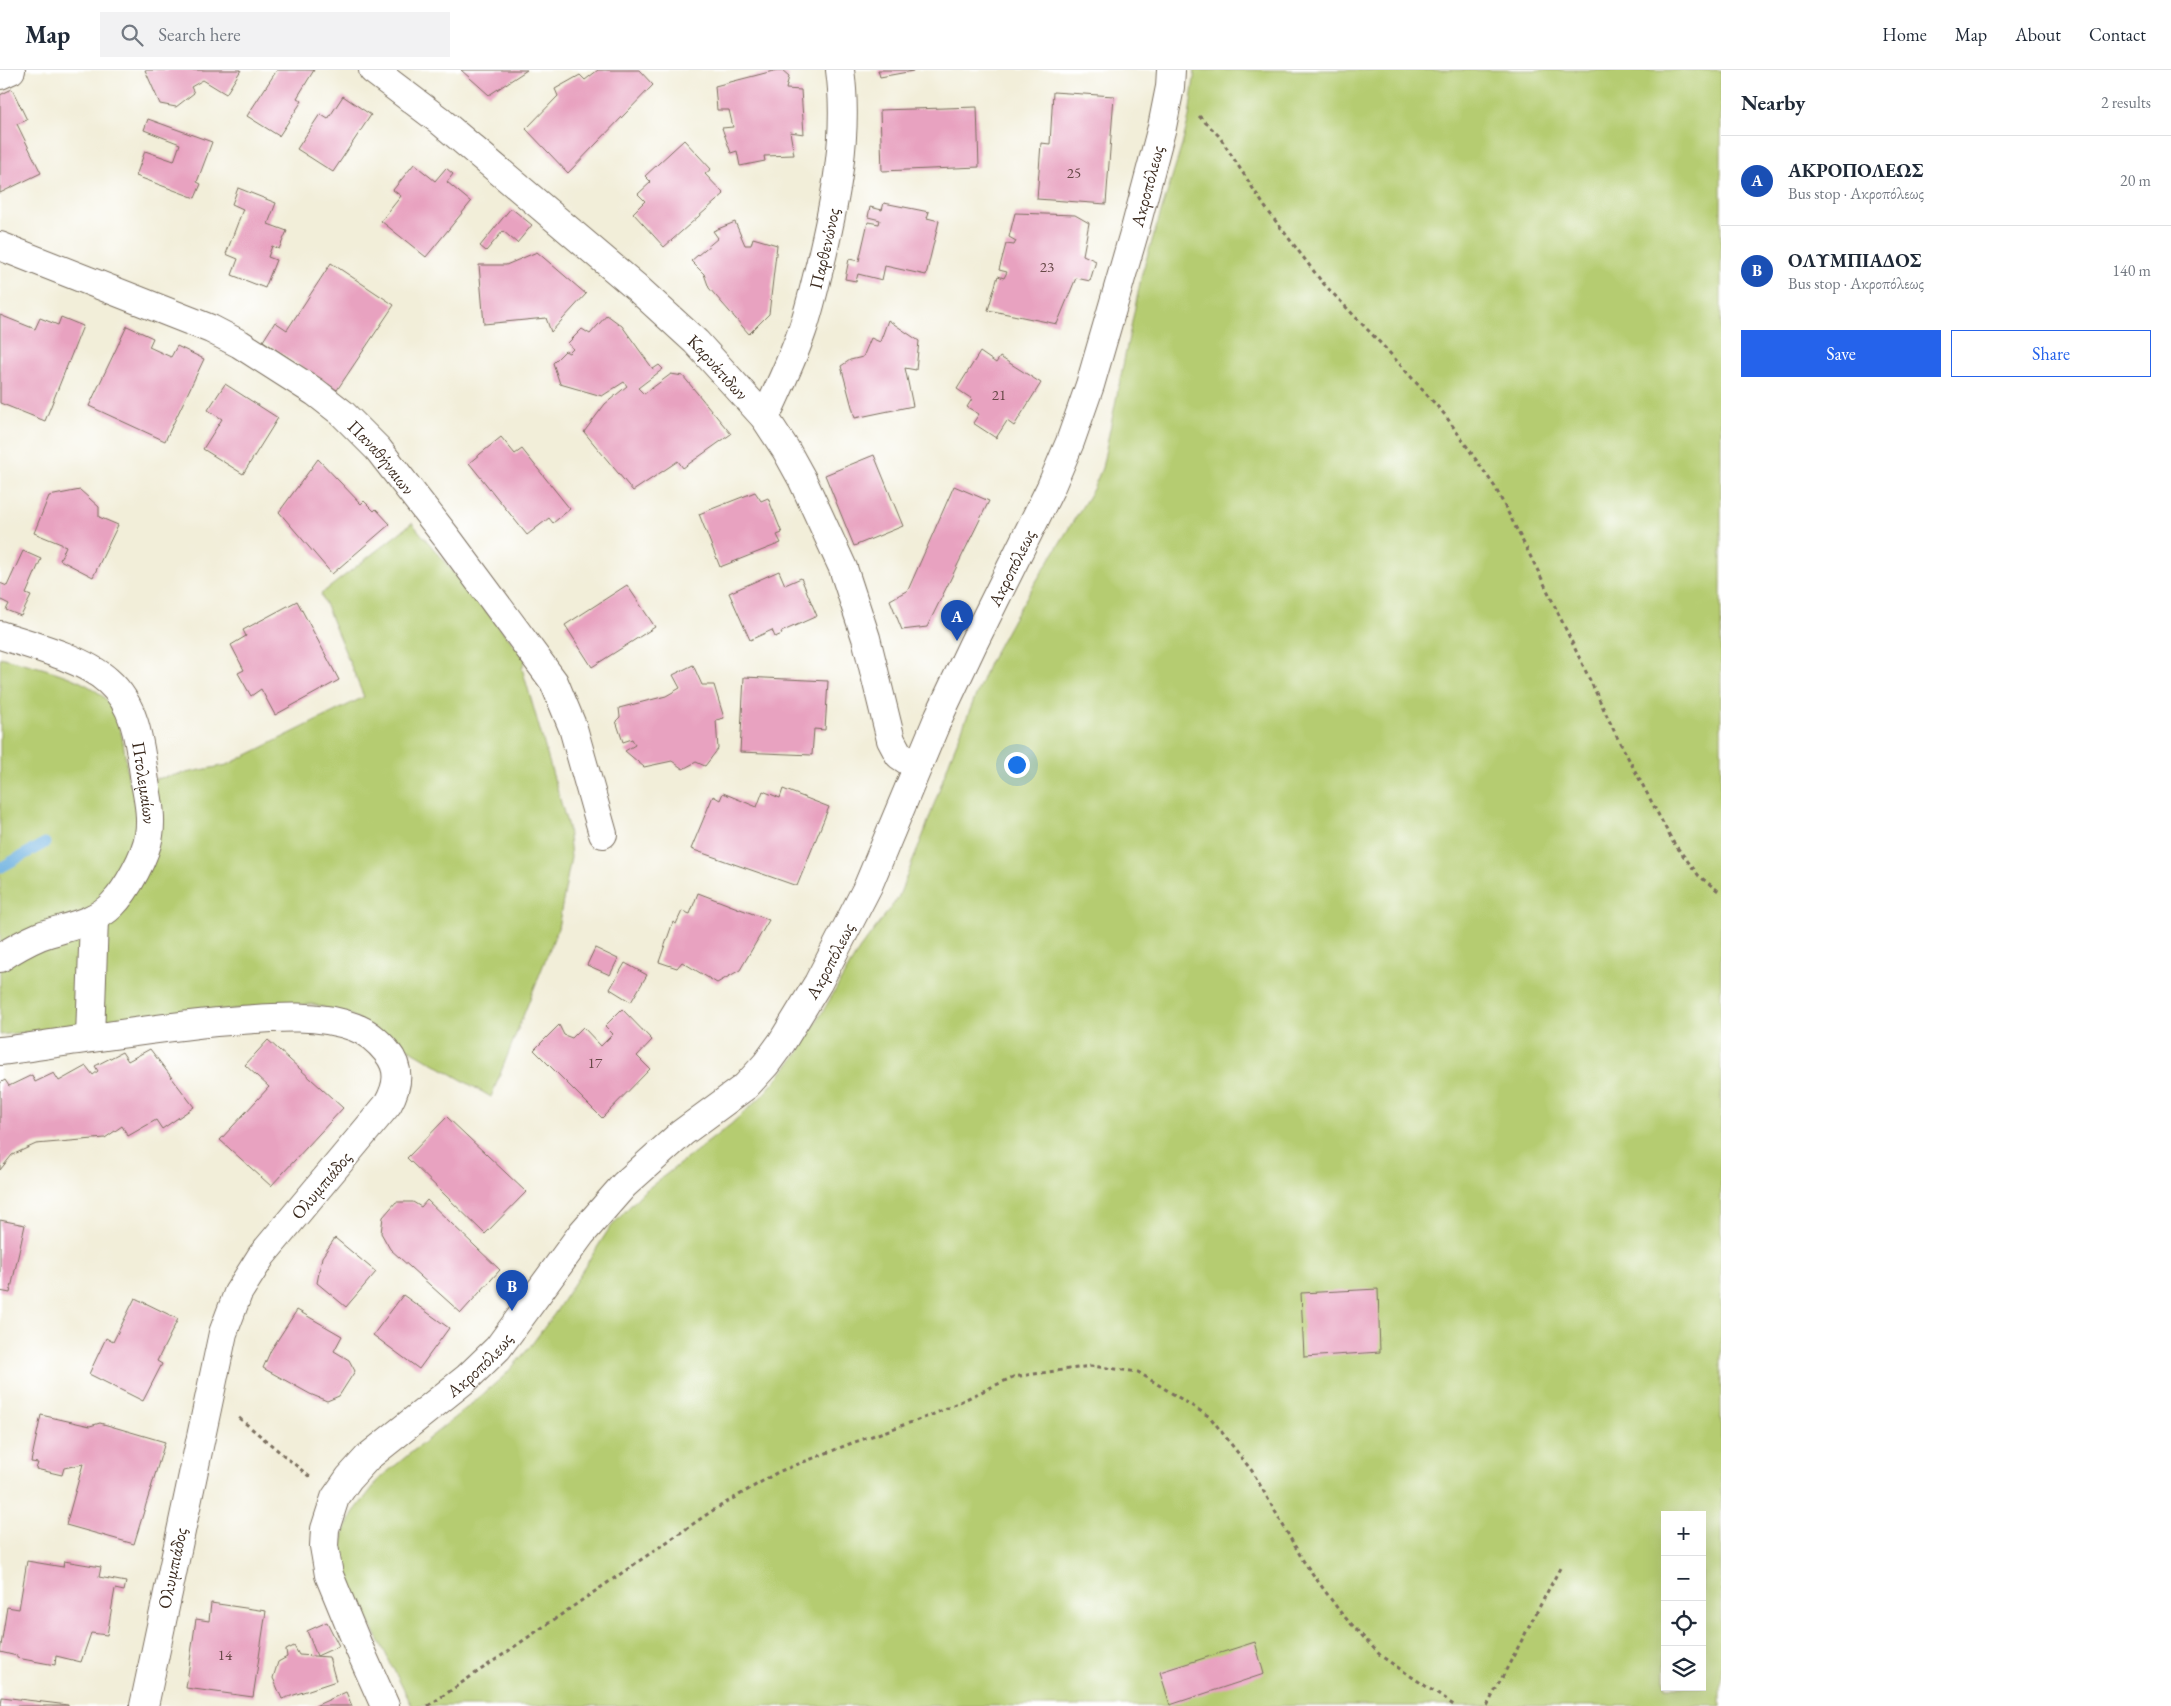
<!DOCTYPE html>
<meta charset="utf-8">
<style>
:root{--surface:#fff;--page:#f2f2f3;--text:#1f2937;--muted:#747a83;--line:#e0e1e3;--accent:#2563eb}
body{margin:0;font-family:"EB Garamond",serif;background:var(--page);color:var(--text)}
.controls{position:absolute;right:15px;bottom:15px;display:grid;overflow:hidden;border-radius:0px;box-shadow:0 5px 20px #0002}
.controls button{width:45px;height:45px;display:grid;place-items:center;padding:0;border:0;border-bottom:1px solid var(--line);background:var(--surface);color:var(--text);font:25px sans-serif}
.you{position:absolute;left:1016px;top:694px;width:18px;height:18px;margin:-12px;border:4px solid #fff;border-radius:50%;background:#1a73e8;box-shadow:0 0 0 8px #1a73e833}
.badge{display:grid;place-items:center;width:32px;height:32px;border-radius:50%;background:var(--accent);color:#fff;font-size:16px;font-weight:700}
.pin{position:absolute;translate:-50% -41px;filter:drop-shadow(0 1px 2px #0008)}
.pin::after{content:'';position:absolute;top:26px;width:18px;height:15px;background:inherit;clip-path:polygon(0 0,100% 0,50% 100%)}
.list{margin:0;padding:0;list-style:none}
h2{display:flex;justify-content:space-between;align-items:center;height:65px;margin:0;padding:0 20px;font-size:21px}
h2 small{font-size:16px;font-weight:400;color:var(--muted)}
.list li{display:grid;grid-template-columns:32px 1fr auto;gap:15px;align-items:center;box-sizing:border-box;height:90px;padding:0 20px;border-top:1px solid var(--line)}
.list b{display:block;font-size:19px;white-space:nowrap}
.list p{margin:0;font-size:16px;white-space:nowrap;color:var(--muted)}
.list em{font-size:16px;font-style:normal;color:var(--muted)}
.actions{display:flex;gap:10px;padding:15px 20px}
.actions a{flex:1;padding:11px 0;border:1px solid var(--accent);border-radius:0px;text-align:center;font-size:18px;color:var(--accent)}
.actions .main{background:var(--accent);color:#fff}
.icon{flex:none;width:28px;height:28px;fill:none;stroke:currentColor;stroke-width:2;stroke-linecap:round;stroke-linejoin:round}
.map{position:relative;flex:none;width:1721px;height:1636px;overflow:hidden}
header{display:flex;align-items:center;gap:30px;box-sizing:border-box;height:70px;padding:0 25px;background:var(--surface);border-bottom:1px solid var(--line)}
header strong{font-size:24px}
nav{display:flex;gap:28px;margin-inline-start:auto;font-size:18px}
.search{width:350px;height:45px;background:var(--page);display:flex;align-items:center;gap:12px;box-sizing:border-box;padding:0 18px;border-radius:0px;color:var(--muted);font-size:19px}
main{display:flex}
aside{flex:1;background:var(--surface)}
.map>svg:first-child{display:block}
.green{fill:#b5cc71;stroke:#787b48;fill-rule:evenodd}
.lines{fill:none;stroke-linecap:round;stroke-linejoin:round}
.stream{stroke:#68aede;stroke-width:11}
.building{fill:#e8a2c0}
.minor-casing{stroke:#7b6f5f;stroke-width:30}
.path{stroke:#7b6f5f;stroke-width:3;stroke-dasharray:4 4;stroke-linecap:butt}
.minor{stroke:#fff;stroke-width:28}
.labels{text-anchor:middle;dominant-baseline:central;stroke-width:4;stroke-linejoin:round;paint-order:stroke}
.number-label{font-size:15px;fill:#664846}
.street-label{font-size:18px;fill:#3b2a1e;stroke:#fff}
</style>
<header>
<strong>Map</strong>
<div class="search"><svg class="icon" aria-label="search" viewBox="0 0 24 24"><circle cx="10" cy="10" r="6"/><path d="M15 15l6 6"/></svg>Search here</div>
<nav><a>Home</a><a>Map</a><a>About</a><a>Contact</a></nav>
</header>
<main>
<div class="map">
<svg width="1721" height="1636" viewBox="0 0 1721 1636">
<rect width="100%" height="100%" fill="#fff"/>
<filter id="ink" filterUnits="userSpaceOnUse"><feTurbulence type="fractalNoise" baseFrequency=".02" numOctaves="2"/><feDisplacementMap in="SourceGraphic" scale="10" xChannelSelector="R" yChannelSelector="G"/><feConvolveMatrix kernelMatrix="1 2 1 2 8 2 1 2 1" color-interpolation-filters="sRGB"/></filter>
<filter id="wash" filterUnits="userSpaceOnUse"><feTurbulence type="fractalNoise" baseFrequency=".0096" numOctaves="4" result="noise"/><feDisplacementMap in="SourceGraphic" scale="20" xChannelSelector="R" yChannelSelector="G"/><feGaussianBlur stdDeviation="1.12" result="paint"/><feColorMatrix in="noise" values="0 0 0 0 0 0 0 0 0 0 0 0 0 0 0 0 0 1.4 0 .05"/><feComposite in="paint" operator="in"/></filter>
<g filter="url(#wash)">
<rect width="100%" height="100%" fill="#f2eed9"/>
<!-- green -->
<g class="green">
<path d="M1195,0H1721V1636H412L351,1515L342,1479L344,1462L353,1443L381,1407L475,1331L505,1305L529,1278L555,1243L609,1159L642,1123L730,1055L762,1026L797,985L859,880L898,828L924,763L950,689L989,593L1013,549L1093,419L1102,398L1142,203L1182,75L1189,47ZM1665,1445H1702V1617H1665Z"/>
<path d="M412,453L526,589L522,598L568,757L571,787L558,858L491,1027L351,945L312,934L263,936L0,965V587C32,596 96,607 113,639C124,662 125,689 129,714L227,695L364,627L321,524Z"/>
</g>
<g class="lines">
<!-- stream -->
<path class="stream" d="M0,798L45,773"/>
</g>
<g id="blocks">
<!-- building -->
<g class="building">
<path d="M145,0H241L226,24L203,10L191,17L194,23L176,37L160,34Z"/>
<path d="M277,0H314L297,28L302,31L279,66L247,46Z"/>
<path d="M461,0H527L489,25Z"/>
<path d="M598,0H639L653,15L568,103L526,59L558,26L555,19L580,5L585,10Z"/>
<path d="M777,0H782L789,6L786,19L801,20L804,64L790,62L794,85L764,86L765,91L740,96L737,81L731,83L722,58L733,57L729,40H717L715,16Z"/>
<path d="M878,0H913V1L880,7Z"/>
<path d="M12,19L27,50L17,54L41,103L0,123V25Z"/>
<path d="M1053,22L1114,26L1106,134L1037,129L1041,73L1050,74Z"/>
<path d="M343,26L371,45L333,102L297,79L320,44L328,49Z"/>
<path d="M977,37L979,97L882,101L880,40Z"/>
<path d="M148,49L212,72L197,112L201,114L195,128L136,106L145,81L174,91L180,74L144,60Z"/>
<path d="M684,70L711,99L705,104L724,124L664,177L633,143L645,131L638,124L651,112L645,106Z"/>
<path d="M414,94L435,111L446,98L453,104L447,112L471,132L426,187L381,151L401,126L393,120Z"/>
<path d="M238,118L276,133L268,154L287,161L279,179L272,176L268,187L276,190L265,218L232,205L238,189L226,184L243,139L232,134Z"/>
<path d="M884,133L929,142L927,148L939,151L926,205L885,196L882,210L858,204L856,211L845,209L849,189L859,191L868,152L879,154L880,150L868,147L870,137L882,140Z"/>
<path d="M511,138L532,155L517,173L503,161L486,181L480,176Z"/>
<path d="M1015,143L1075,145L1089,153L1083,185L1096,191L1090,211L1076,208L1057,254L988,240L998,206L1004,208L1007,202L999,200L1006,174L1014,175L1016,171L1009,167Z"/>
<path d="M735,152L745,175H751L753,168L777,175L769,244L749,264L709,218L704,204L691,191L718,168L713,161Z"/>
<path d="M537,182L586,224L551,262L546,248L484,254L479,195H506Z"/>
<path d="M331,193L394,235L337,320L263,271L275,252L287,260Z"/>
<path d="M0,245L35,259L40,248L58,255L61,247L83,256L45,351L0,333Z"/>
<path d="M607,245L622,256L653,299L659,295L663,299L638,318L644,324L671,304L683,306L731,364L683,398L678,391L633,421L584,362L605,334L627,316L624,312L602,326L560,314L553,293L565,281L569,283L573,279L568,273L582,259L590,264Z"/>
<path d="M888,250L919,271L916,300L905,298L913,336L855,348L841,296L850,290L863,287L871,268L880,272Z"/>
<path d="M127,256L153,268L149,277L171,287L177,276L204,289L165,371L89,336Z"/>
<path d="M980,282L996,293L1000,287L1041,313L1014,356L1007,351L996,368L973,353L979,344L967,337L972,329L957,319Z"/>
<path d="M225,314L278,348L243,404L203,379L222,349L208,340Z"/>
<path d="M501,367L515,384L522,379L570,439L553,453L549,448L527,465L469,393Z"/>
<path d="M874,385L903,456L854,476L825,405Z"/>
<path d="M318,389L361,434L364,431L374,441L376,439L390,454L332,504L279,442Z"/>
<path d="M954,416L989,431L927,557L902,560L890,530L908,520Z"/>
<path d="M80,420L99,437V447L118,455L93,507L60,490L66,476L34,463L49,426Z"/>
<path d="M755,422L761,431L768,428L782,463L777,465L781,473L720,497L699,444Z"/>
<path d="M23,481L41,489L26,524L31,526L21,546L6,540L9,534L1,530L0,534V513L7,516Z"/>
<path d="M779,501L785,515L801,508L817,546L781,562L782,564L775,567L772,560L750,570L729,523Z"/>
<path d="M627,515L655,557L592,597L565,555Z"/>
<path d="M297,531L339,610L275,645L261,619L251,626L238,603L244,600L231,575L246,566L243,560Z"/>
<path d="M693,595L702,615H714L724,648L716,650L718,679L705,696L696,692L683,699L672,691L644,697L625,681L635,675L632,669L623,672L616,651L620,647L619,638L666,626L680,618L673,605Z"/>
<path d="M744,607L828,611L825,660L814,659L812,685L740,682Z"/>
<path d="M783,719L829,737L797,816L691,779L713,726L720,730L723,723L757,737L763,721L780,728Z"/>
<path d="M698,823L769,850L740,900L717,913L682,892L677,898L659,892L673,852L676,854L682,841L690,844Z"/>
<path d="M595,878L618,889L610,905L587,895Z"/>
<path d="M625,893L647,905L631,932L610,919Z"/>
<path d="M622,939L652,970L637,986L650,999L602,1048L534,980L559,955L564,965L572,968L583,957L601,976L613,964L605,956Z"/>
<path d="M268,970L343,1038L271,1116L220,1070L269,1017L245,995Z"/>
<path d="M150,979L194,1037L162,1059L156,1050L128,1066L122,1056L105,1068L36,1074L12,1085L0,1100V1013L5,1010L9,1016L32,1005L35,1012L54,1003L59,1011L86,996L93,1005L98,1001L95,996L122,982L128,991Z"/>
<path d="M447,1047L526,1122L485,1164L407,1088Z"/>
<path d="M427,1130L500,1200L461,1243L390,1179L381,1163L383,1147L396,1132H413L421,1137Z"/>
<path d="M0,1150L25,1155L10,1223L0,1221Z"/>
<path d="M335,1168L376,1202L346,1237L317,1213L322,1187Z"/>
<path d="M1378,1219L1380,1282L1304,1287L1301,1223Z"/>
<path d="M403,1225L449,1258L419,1299L373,1265Z"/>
<path d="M135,1228L178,1249L157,1291L162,1294L143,1331L89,1304L106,1268L113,1272Z"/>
<path d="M297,1240L342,1266L334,1281L349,1290L355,1301L339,1326L327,1331L310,1324L263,1298L271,1280Z"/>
<path d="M41,1345L90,1356L100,1353L165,1372L134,1474L66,1455L83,1394L64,1398L62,1405L36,1399L38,1393L31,1392Z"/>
<path d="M27,1491L63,1497L64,1491L101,1497L99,1507L126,1512L124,1521L115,1519L107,1565L91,1563L81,1592L56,1586L55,1595L17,1588V1586L0,1582L7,1537L19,1539Z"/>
<path d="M211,1533L266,1541L253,1627L186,1618L196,1549L209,1551Z"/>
<path d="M327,1552L339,1576L317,1586L307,1561Z"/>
<path d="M1255,1572L1264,1604L1170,1635L1160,1602Z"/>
<path d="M294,1576L299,1585L329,1587L336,1611L282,1629L273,1608L278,1592L287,1587L286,1580Z"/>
<path d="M346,1622L352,1636H315Z"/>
<path d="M2,1627L68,1635V1636H1Z"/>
</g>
</g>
</g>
<g filter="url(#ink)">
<use href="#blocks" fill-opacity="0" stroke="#7b6f5f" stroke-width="1"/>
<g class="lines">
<defs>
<g id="minor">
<path id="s1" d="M373,0L439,50L636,217L696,272L765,348L786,380L802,409L843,498L866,568L891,670L899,685L917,697"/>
<path d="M0,5L11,0"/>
<path id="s2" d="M0,176L211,259L240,274L315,322L342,343L378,379L448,469L554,612L573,658L603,764"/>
<path id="s3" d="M765,348C777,321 791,293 801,264C809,242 814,218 820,195C835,132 849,65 840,0"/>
<path id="s4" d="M0,565C32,575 84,589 108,611C137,636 140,677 145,712C148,729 152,747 149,765C146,785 127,820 112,835C93,854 64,857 40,866C26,872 12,880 0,888"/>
<path d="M90,968L94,848"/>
<path d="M0,981C21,979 43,975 64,972C123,964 182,954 241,950C278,947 319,944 354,957C368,962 378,971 387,982C401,999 398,1016 388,1034L262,1185L238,1223L223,1263L144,1636"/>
<path id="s5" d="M385,1636L359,1578L329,1505L324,1476L325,1459L335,1428L349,1408L368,1387L467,1308L498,1278L582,1163L624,1115L682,1063L746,1016L766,994L782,972L818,913L868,816L939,646L973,574L1050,419L1070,372L1090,315L1134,163L1162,57L1170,17L1171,0"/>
</g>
</defs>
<!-- minor casing -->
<use href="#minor" class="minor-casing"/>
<!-- path -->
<g class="path">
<path d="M1199,46L1219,66L1265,137L1322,212L1387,280L1445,345L1495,417L1539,503L1617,667L1673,772L1699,806L1721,823"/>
<path d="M239,1348L311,1408"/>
<path d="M428,1636L712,1441L778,1402L852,1373L932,1345L1013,1307L1091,1296L1138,1302L1210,1347L1252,1401L1304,1492L1341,1543L1381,1586L1455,1636"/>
<path d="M1487,1636L1560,1498"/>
</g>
<!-- minor -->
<use href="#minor" class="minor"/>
</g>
</g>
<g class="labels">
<!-- number labels -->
<g class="number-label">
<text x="1074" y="102">25</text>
<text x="1047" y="196">23</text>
<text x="999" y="324">21</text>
<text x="595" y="992">17</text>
<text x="225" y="1584">14</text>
</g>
<!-- street labels -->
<g class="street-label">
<text stroke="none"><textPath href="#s5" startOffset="1798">Ακροπόλεως</textPath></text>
<text stroke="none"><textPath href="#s3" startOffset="180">Παρθενώνος</textPath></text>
<text stroke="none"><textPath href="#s1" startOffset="456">Καρυάτιδων</textPath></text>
<text stroke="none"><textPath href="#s2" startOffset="442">Παναθήναιων</textPath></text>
<text stroke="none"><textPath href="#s5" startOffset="1392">Ακροπόλεως</textPath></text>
<text stroke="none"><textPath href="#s4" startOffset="229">Πτολεμαίων</textPath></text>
<text stroke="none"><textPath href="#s5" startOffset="959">Ακροπόλεως</textPath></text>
<text transform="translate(321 1115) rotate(-50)">Ολυμπιάδος</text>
<text stroke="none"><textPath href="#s5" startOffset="419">Ακροπόλεως</textPath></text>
<text transform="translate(172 1498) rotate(-78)">Ολυμπιάδος</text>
</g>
</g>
</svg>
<div class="controls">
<button>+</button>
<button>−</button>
<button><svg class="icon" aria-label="locate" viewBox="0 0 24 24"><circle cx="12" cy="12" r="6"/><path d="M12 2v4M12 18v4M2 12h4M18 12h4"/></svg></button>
<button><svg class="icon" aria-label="layers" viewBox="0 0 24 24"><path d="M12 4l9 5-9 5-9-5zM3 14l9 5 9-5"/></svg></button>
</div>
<div class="you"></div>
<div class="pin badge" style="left:957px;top:571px;background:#1a4fb4">A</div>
<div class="pin badge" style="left:512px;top:1241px;background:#1a4fb4">B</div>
</div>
<aside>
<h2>Nearby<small>2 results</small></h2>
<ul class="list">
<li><span class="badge" style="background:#1a4fb4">A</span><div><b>ΑΚΡΟΠΟΛΕΩΣ</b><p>Bus stop · Ακροπόλεως</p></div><em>20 m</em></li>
<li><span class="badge" style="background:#1a4fb4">B</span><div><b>ΟΛΥΜΠΙΑΔΟΣ</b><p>Bus stop · Ακροπόλεως</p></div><em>140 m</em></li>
</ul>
<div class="actions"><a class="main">Save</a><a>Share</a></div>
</aside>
</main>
